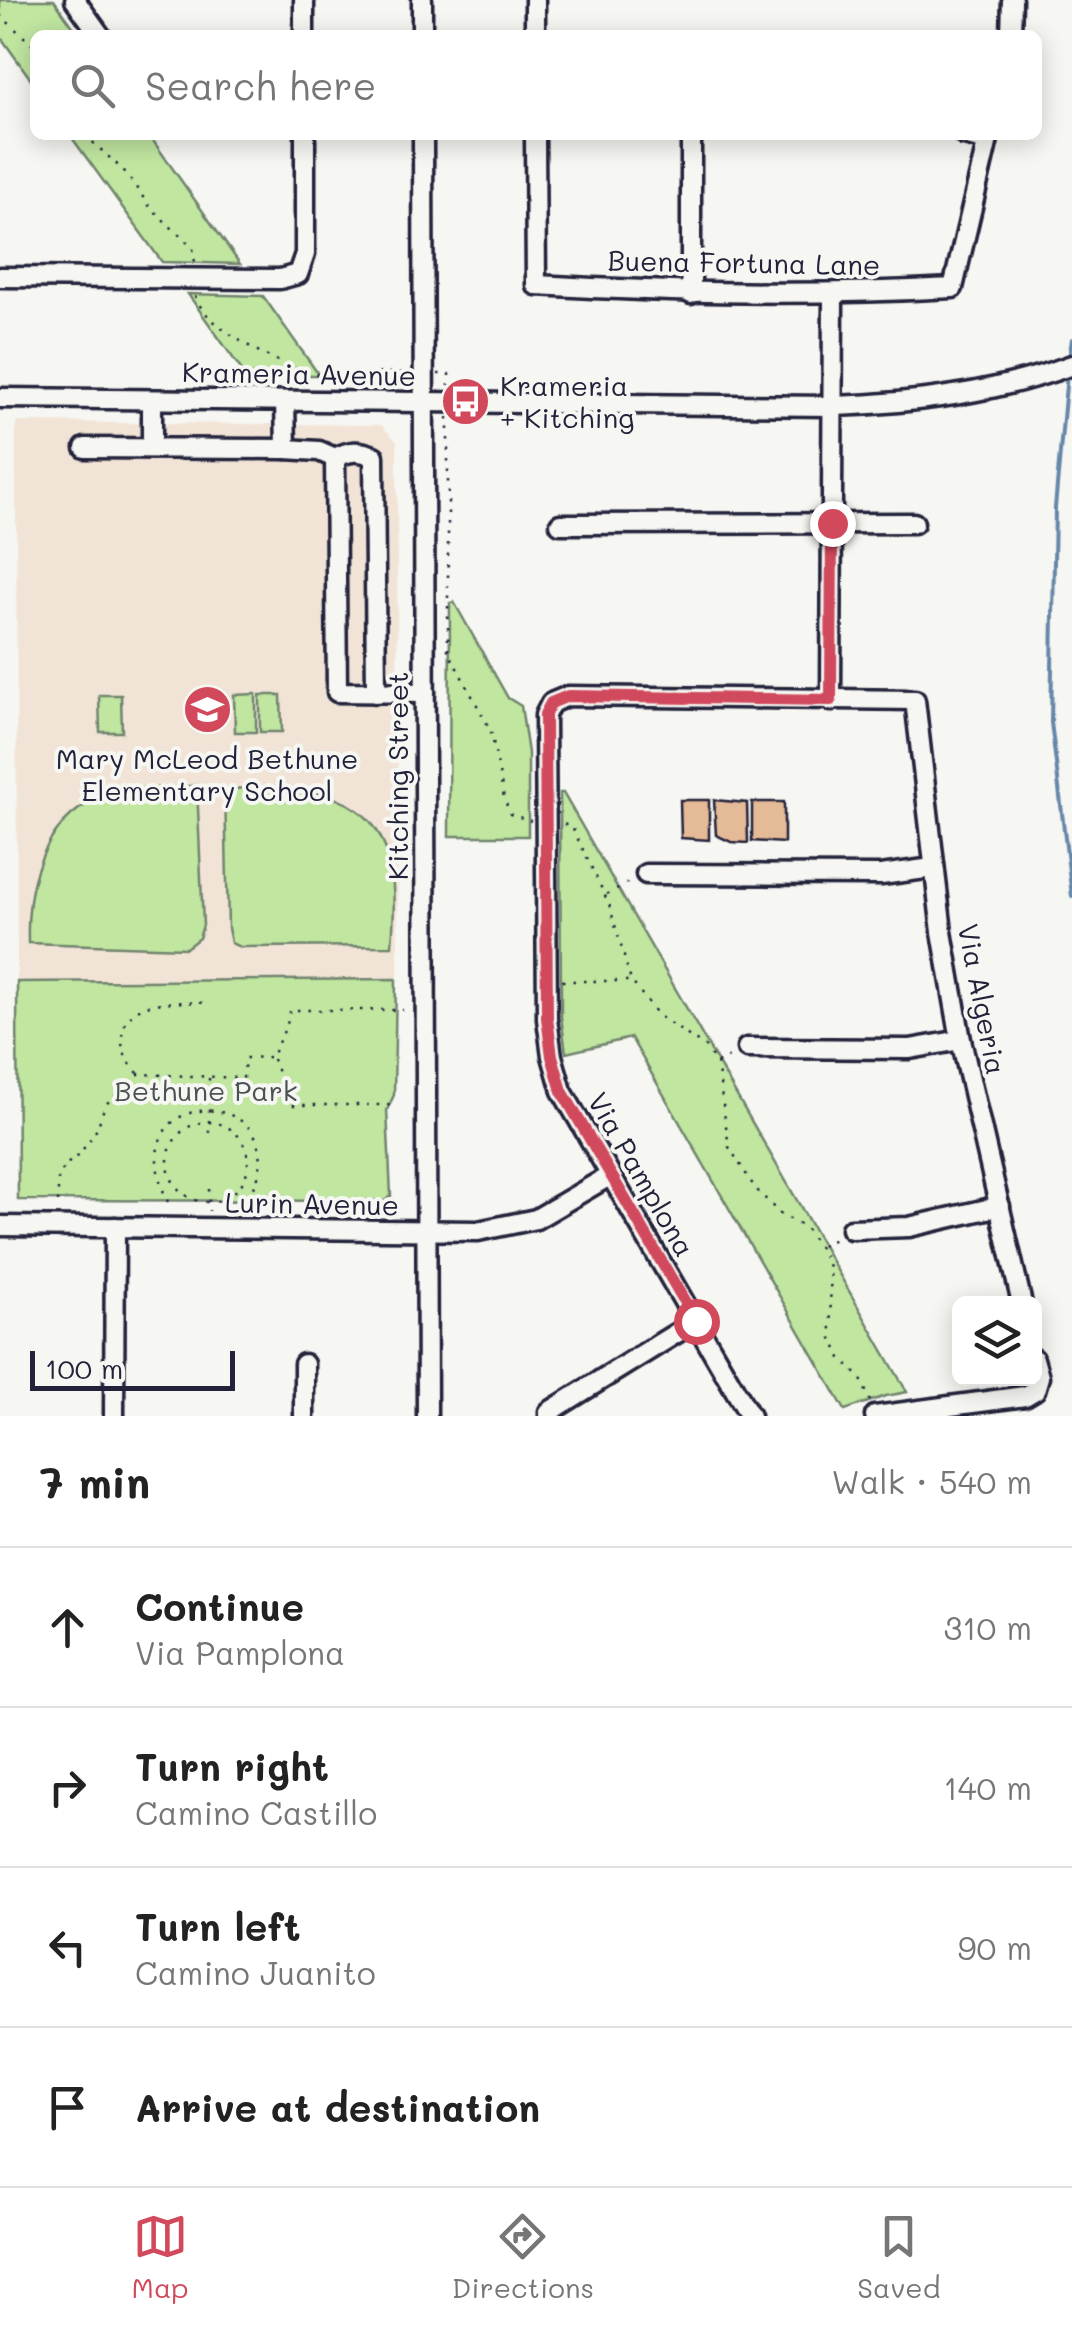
<!DOCTYPE html>
<meta charset="utf-8">
<style>
:root{--surface:#fff;--page:#f2f2f2;--text:#222;--muted:#767676;--line:#e0e0e0;--accent:#d1495b}
body{margin:0;font-family:Mali,sans-serif;background:var(--page);color:var(--text)}
.controls{position:absolute;right:30px;bottom:30px;display:grid;overflow:hidden;border-radius:15px;box-shadow:0 5px 25px #0003}
.controls button{width:90px;height:90px;display:grid;place-items:center;padding:0;border:0;border-bottom:2px solid var(--line);background:var(--surface);color:var(--text);font:50px sans-serif}
.scale{position:absolute;left:30px;bottom:25px;width:205px;box-sizing:border-box;padding-left:10px;border:5px solid #22223b;border-top:0;font-size:28px;line-height:35px;white-space:nowrap;color:#22223b;-webkit-text-stroke:8px #f6f6f2;paint-order:stroke}
.stop{position:absolute;width:30px;height:30px;margin:-22px;border:8px solid #d1495b;border-radius:50%;background:#fff}
.stop.end{background:#d1495b;border-color:#fff;box-shadow:0 2px 10px #0008}
.list{margin:0;padding:0;list-style:none}
h2{display:flex;justify-content:space-between;align-items:center;height:130px;margin:0;padding:0 40px;font-size:42px}
h2 small{font-size:32px;font-weight:400;color:var(--muted)}
.list li{display:grid;grid-template-columns:65px 1fr auto;gap:30px;align-items:center;box-sizing:border-box;height:160px;padding:0 40px;border-top:2px solid var(--line)}
.list b{display:block;font-size:38px;white-space:nowrap}
.list p{margin:0;font-size:32px;white-space:nowrap;color:var(--muted)}
.list em{font-size:32px;font-style:normal;color:var(--muted)}
.icon{flex:none;width:55px;height:55px;fill:none;stroke:currentColor;stroke-width:2;stroke-linecap:round;stroke-linejoin:round}
.map{position:relative;flex:none;width:1072px;height:1416px;overflow:hidden}
.search{position:absolute;background:var(--surface);box-shadow:0 5px 25px #0003;left:30px;right:30px;top:30px;height:110px;display:flex;align-items:center;gap:25px;box-sizing:border-box;padding:0 35px;border-radius:15px;color:var(--muted);font-size:38px}
.sheet{height:770px;background:var(--surface)}
nav{display:flex;justify-content:space-around;align-items:center;box-sizing:border-box;height:140px;border-top:2px solid var(--line);background:var(--surface);font-size:28px;color:var(--muted)}
nav a{display:grid;justify-items:center;gap:5px}
nav .on{color:var(--accent)}
.map>svg:first-child{display:block}
.built{fill:#f1e4d6}
.green{fill:#c0e6a0;stroke:#71846e;stroke-width:2.5}
.lines{fill:none;stroke-linecap:round;stroke-linejoin:round}
.stream{stroke:#6687a9;stroke-width:4}
.building{fill:#e5ba96;stroke:#22223b;stroke-width:2.5}
.minor-casing{stroke:#22223b;stroke-width:25}
.path{stroke:#22223b;stroke-width:2.5;stroke-dasharray:2.5 8;stroke-linecap:butt}
.minor{stroke:#f6f6f2;stroke-width:18}
.route{stroke:#d1495b;stroke-width:12}
.labels{text-anchor:middle;dominant-baseline:central;stroke-width:8;stroke-linejoin:round;paint-order:stroke}
.street-label{font-size:28px;fill:#22223b;stroke:#f6f6f2}
.poi-label{font-size:28px;fill:#22223b;stroke:#f6f6f2;text-anchor:start}
.park-label{font-size:28px;fill:#4a5354;stroke:#f6f6f2}
</style>
<div class="map">
<svg width="1072" height="1416" viewBox="0 0 1072 1416">
<rect width="100%" height="100%" fill="#f6f6f2"/>
<filter id="ink" filterUnits="userSpaceOnUse"><feTurbulence type="fractalNoise" baseFrequency=".01" numOctaves="2"/><feDisplacementMap in="SourceGraphic" scale="20" xChannelSelector="R" yChannelSelector="G"/><feConvolveMatrix kernelMatrix="1 2 1 2 8 2 1 2 1" color-interpolation-filters="sRGB"/></filter>
<g filter="url(#ink)">
<!-- built -->
<path class="built" d="M16,422L381,425L397,442L398,979L17,982Z"/>
<!-- green -->
<g class="green">
<path d="M0,0H54L79,35H35V85L0,36Z"/>
<path d="M70,135H149L240,264L162,262Z"/>
<path d="M188,294L263,296L319,375H245Z"/>
<path d="M454,602L508,698L521,706L528,753V836H449L450,603Z"/>
<path d="M256,694V732H235L234,695Z"/>
<path d="M99,695H121L122,732H100Z"/>
<path d="M260,695H281L282,732H260Z"/>
<path d="M197,785L203,925L199,938L186,948L28,943C26,880 45,813 112,793C140,785 169,790 197,785Z"/>
<path d="M266,786C296,789 330,791 356,809C399,837 395,902 392,946L240,947L231,943L228,928L225,790Z"/>
<path d="M560,793H563L907,1392L886,1396L845,1410L631,1038L566,1053L561,1017Z"/>
<path d="M396,979L394,1095L387,1110L391,1196L385,1201L18,1200L17,982Z"/>
</g>
<g class="lines">
<!-- stream -->
<g class="stream">
<path d="M1069,359L1072,339"/>
<path d="M1067,374L1055,508L1051,722L1072,896"/>
</g>
</g>
<!-- building -->
<g class="building">
<path d="M680,800H709V840L681,838Z"/>
<path d="M714,800L747,803L748,843L731,842L716,835Z"/>
<path d="M752,802H784V843L752,841Z"/>
</g>
<g class="lines">
<defs>
<g id="minor">
<path d="M75,0L100,35"/>
<path d="M304,0V35"/>
<path d="M422,0V35"/>
<path d="M535,0V35"/>
<path d="M1011,35L1012,0"/>
<path d="M423,135L427,1416"/>
<path d="M535,135L536,285C678,293 810,296 953,288L989,135"/>
<path d="M691,135V294"/>
<path d="M964,135L987,141"/>
<path d="M0,277L280,279L298,274L305,254V135"/>
<path d="M0,398L834,406C916,403 995,393 1072,365"/>
<path d="M152,400V448"/>
<path d="M285,401L286,449"/>
<path d="M85,448L286,449L319,451L335,458C350,450 359,450 374,456L376,693"/>
<path d="M335,458L337,692L425,693"/>
<path d="M560,524L914,523"/>
<path d="M831,701L833,295"/>
<path d="M646,874L881,875L933,868"/>
<path d="M747,1048L910,1049L961,1040"/>
<path d="M0,1226L478,1231L536,1219L611,1175"/>
<path d="M851,1229L909,1227L1000,1206"/>
<path d="M304,1364V1416"/>
<path d="M114,1416L115,1227"/>
<path d="M549,1416V1412L696,1321"/>
<path d="M750,1416L562,1091L552,1056L547,1019L545,715L551,703L568,696L915,700L942,932L961,1040L1022,1304"/>
<path d="M875,1416L1025,1396L1035,1390L1039,1377L1034,1359"/>
</g>
</defs>
<!-- minor casing -->
<use href="#minor" class="minor-casing"/>
<!-- path -->
<g class="path">
<path d="M0,15L35,47"/>
<path d="M85,135L125,172L150,207L193,248L195,263"/>
<path d="M195,296C206,329 283,368 316,374C347,379 379,371 410,373"/>
<path d="M438,374H449V385"/>
<path d="M448,417V651L491,731L504,798L510,814L531,821"/>
<path d="M564,824L573,829L609,904L631,981L659,1016L705,1047L717,1063L729,1147L755,1188L780,1214L804,1226L824,1255L830,1269L831,1336L841,1358L861,1379L870,1401"/>
<path d="M607,894L631,881"/>
<path d="M562,981H629"/>
<path d="M273,1059C278,1075 287,1089 289,1105H393"/>
<path d="M717,1063L733,1055"/>
<path d="M138,1073C128,1062 121,1052 122,1037C125,994 180,1003 210,1003"/>
<path d="M209,1078V1137"/>
<circle cx="208" cy="1162" r="40"/>
<path d="M209,1189V1211"/>
<path d="M58,1202V1180L64,1166L79,1155L97,1129L105,1105L139,1074L243,1078L245,1058L272,1057C277,1041 289,1027 290,1010H403"/>
<path d="M168,1202C108,1072 316,1088 246,1203"/>
<path d="M822,1246L836,1238"/>
</g>
<!-- minor -->
<use href="#minor" class="minor"/>
</g>
</g>
<g class="lines" filter="url(#ink)">
<!-- route -->
<path class="route" d="M696,1321L562,1091L552,1056L547,1018L545,714L551,703L568,696L831,700L832,523"/>
</g>
<!-- icons -->
<defs>
<symbol id="bus-disc" viewBox="-11 -11 22 22"><circle r="9.5" fill="#d1495b" stroke="#f6f6f2"/><path d="M-5-6H5V4H4V6H2V4H-2V6H-4V4H-5ZM-3.5-4V0h7V-4ZM-3.5 1.2v1.5H-2V1.2ZM2 1.2v1.5H3.5V1.2Z" fill="#fff"/></symbol>
<symbol id="school-disc" viewBox="-11 -11 22 22"><circle r="9.5" fill="#d1495b" stroke="#f6f6f2"/><path d="M0-5L7-2L0 1L-7-2ZM-4 1L0 2.5L4 1V4Q0 6-4 4Z" fill="#fff"/></symbol>
</defs>
<g fill-rule="evenodd">
<use href="#bus-disc" x="438" y="374" width="55" height="55"/>
<use href="#school-disc" x="180" y="682" width="55" height="55"/>
</g>
<g class="labels">
<!-- street labels -->
<g class="street-label">
<text transform="translate(744 262) rotate(1)">Buena Fortuna Lane</text>
<text transform="translate(299 373) rotate(1)">Krameria Avenue</text>
<text transform="translate(397 776) rotate(-90)">Kitching Street</text>
<text transform="translate(983 999) rotate(79)">Via Algeria</text>
<text transform="translate(642 1174) rotate(60)">Via Pamplona</text>
<text transform="translate(312 1203) rotate(1)">Lurin Avenue</text>
</g>
<!-- poi labels -->
<g class="poi-label">
<text x="500" y="385">Krameria<tspan x="500" dy="32">+ Kitching</tspan></text>
<text x="207" y="758" text-anchor="middle">Mary McLeod Bethune<tspan x="207" dy="32">Elementary School</tspan></text>
</g>
<!-- park labels -->
<g class="park-label">
<text x="206" y="1090">Bethune Park</text>
</g>
</g>
</svg>
<div class="controls">
<button><svg class="icon" aria-label="layers" viewBox="0 0 24 24"><path d="M12 4l9 5-9 5-9-5zM3 14l9 5 9-5"/></svg></button>
</div>
<div class="scale">100 m</div>
<div class="stop" style="left:696px;top:1321px"></div>
<div class="stop end" style="left:832px;top:523px"></div>
<div class="search"><svg class="icon" aria-label="search" viewBox="0 0 24 24"><circle cx="10" cy="10" r="6"/><path d="M15 15l6 6"/></svg>Search here</div>
</div>
<section class="sheet">
<h2>7 min<small>Walk · 540 m</small></h2>
<ul class="list">
<li><svg class="icon" aria-label="ahead" viewBox="0 0 24 24"><path d="M12 20V5M6 11l6-6 6 6"/></svg><div><b>Continue</b><p>Via Pamplona</p></div><em>310 m</em></li>
<li><svg class="icon" aria-label="right" viewBox="0 0 24 24"><path d="M7 20v-9h11M14 6l5 5-5 5"/></svg><div><b>Turn right</b><p>Camino Castillo</p></div><em>140 m</em></li>
<li><svg class="icon" aria-label="left" viewBox="0 0 24 24"><path d="M17 20v-9H6M10 6l-5 5 5 5"/></svg><div><b>Turn left</b><p>Camino Juanito</p></div><em>90 m</em></li>
<li><svg class="icon" aria-label="arrive" viewBox="0 0 24 24"><path d="M6 21V4h12l-3 4 3 4H6"/></svg><div><b>Arrive at destination</b></div></li>
</ul>
</section>
<nav>
<a class="on"><svg class="icon" aria-label="map" viewBox="0 0 24 24"><path d="M3 6l6-2 6 2 6-2v14l-6 2-6-2-6 2zM9 4v14M15 6v14"/></svg>Map</a>
<a><svg class="icon" aria-label="directions" viewBox="0 0 24 24"><path d="M12 3l9 9-9 9-9-9zM9 14v-3h6M13 9l2 2-2 2"/></svg>Directions</a>
<a><svg class="icon" aria-label="saved" viewBox="0 0 24 24"><path d="M7 4h10v16l-5-4-5 4z"/></svg>Saved</a>
</nav>
